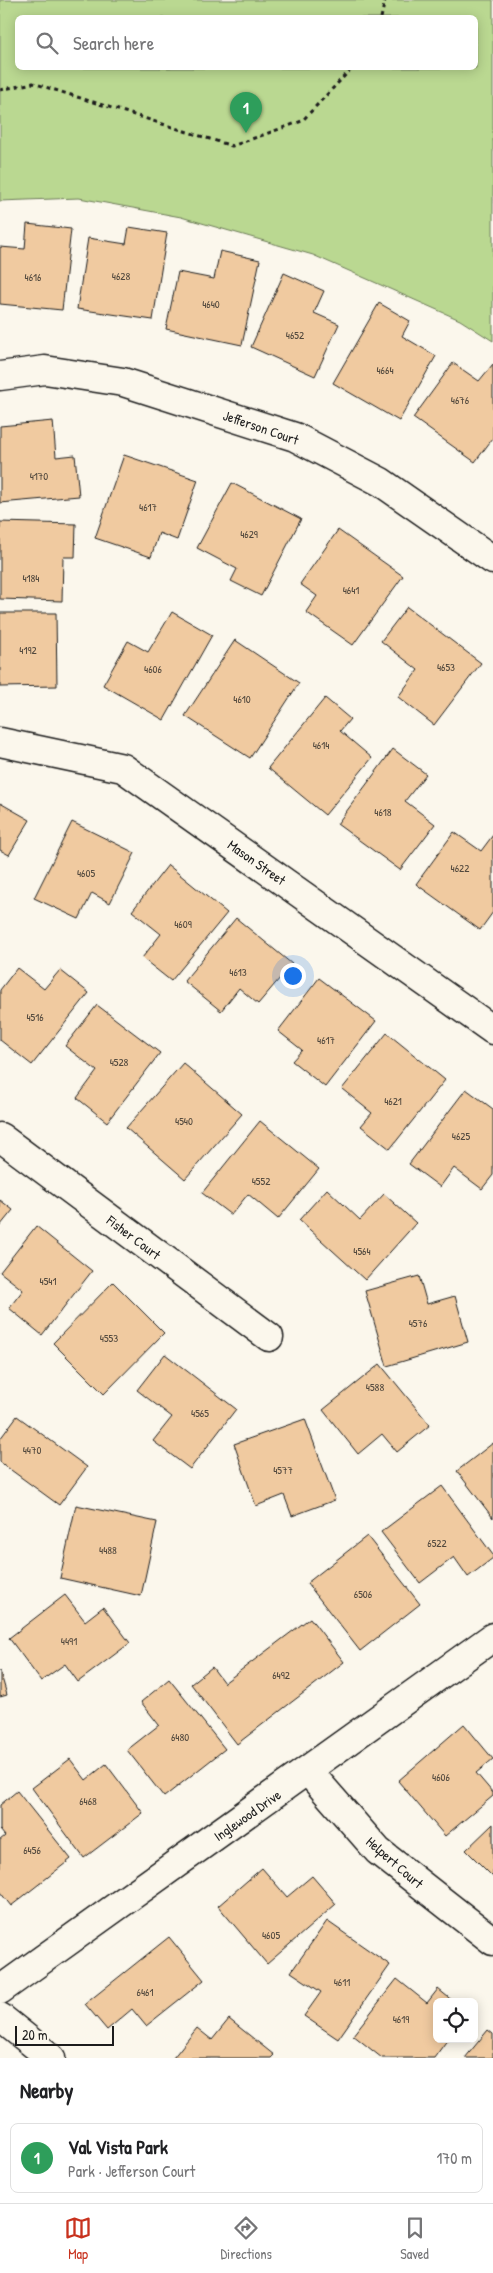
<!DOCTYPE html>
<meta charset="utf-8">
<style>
:root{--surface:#fff;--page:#f6f6f6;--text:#202124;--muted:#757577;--line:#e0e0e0;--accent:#c8321e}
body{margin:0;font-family:"Patrick Hand",sans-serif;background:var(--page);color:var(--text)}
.controls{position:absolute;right:15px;bottom:15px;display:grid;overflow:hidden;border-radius:8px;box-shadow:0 2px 12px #0003}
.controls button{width:45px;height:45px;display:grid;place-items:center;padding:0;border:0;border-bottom:1px solid var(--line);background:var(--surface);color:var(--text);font:25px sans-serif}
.scale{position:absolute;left:15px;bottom:12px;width:99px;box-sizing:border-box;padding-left:5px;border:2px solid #1c1c1c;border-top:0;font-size:14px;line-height:18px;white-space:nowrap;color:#1c1c1c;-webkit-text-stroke:4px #fbf7ec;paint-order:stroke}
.you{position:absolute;left:292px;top:975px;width:18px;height:18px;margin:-12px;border:4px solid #fff;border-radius:50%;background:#1a73e8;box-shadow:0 0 0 8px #1a73e833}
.badge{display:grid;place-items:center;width:32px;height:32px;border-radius:50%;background:var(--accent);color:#fff;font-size:16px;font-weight:700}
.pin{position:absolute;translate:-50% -41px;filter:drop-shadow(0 1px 2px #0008)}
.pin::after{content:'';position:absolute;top:26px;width:18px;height:15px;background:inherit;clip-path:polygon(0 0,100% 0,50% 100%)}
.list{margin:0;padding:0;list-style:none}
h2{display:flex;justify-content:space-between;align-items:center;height:65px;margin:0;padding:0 20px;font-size:21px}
h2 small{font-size:16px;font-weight:400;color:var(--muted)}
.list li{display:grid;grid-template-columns:32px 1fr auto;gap:15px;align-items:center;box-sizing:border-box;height:70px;margin:0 10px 10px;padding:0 10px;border:1px solid var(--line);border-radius:8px}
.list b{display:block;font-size:19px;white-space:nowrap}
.list p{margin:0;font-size:16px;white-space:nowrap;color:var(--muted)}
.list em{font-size:16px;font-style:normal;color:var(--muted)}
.icon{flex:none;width:28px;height:28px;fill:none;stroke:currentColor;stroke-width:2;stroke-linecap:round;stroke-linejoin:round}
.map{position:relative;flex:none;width:493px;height:2058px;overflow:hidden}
.search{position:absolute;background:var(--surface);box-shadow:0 2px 12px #0003;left:15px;right:15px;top:15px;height:55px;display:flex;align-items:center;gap:12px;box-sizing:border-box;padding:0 18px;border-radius:8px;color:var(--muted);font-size:19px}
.sheet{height:145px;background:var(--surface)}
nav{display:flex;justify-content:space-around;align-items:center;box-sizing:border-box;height:70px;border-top:1px solid var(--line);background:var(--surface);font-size:14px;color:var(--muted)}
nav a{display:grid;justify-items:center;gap:2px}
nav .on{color:var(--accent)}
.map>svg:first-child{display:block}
.green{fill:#bad891;stroke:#6b7a56;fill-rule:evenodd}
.building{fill:#f0caa0;stroke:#1c1c1c}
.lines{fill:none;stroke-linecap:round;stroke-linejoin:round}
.minor-casing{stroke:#1c1c1c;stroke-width:31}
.path{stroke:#1c1c1c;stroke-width:3;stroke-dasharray:4 4;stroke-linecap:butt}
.minor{stroke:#fbf7ec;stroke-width:28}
.labels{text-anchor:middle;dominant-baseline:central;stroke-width:4.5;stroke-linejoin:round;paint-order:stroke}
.number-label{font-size:11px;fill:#51483d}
.street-label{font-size:14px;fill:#1c1c1c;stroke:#fbf7ec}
</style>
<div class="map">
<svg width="493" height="2058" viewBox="0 0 493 2058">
<rect width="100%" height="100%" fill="#fbf7ec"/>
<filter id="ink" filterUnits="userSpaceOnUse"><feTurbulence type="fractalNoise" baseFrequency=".02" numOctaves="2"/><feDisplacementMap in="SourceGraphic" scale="10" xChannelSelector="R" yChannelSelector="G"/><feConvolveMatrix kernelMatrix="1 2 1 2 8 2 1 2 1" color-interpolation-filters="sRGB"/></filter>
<g filter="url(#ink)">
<!-- green -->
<path class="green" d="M0,0H493V341L460,320L313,255L181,217L79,198L0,201ZM18,18H476V68H18Z"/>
<!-- building -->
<g class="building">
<path d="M27,224L71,229L62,310L0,304V247L25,249Z"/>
<path d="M129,227L167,233L153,320L77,309L88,238L126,244Z"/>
<path d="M220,251L260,260L242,345L166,329L178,272L214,279Z"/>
<path d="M284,273L324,291L314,313L339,324L315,376L251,347Z"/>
<path d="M379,303L410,321L402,336L436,356L399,421L333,383Z"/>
<path d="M453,363L479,381L493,364V438L475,462L413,418Z"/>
<path d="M53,421L56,457L75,455L79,496L0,503V426Z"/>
<path d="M124,455L198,480L177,540L159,533L151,557L95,538Z"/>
<path d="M232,483L301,519L261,596L231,581L237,569L197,548Z"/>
<path d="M0,522L76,524L75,557H63L62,601L0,599Z"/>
<path d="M338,530L403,576L353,645L306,612L317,596L300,584Z"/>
<path d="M407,607L481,663L434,725L398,697L418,670L381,641Z"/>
<path d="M172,612L212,635L164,720L103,685L128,641L148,652Z"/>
<path d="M0,613H56L57,686L0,687Z"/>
<path d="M235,640L299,683L250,758L185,716Z"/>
<path d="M325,698L350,719L340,731L372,758L325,815L268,768Z"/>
<path d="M393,749L426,774L405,801L435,824L400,870L337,824Z"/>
<path d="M0,803L30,820L9,855L0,850Z"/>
<path d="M72,822L135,853L110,903L92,893L79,919L34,898Z"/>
<path d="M454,832L481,851L493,835V912L480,930L416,884Z"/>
<path d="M168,865L227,913L171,981L142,958L161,934L132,911Z"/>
<path d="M236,918L292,964L258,1004L239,988L221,1011L184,981Z"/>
<path d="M17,968L44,989L60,970L89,993L32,1065L0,1040V990Z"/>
<path d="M319,978L376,1021L325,1087L292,1061L302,1050L278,1031Z"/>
<path d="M97,1005L160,1053L107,1122L77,1098L97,1071L65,1046Z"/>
<path d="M387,1033L445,1080L390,1149L361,1126L372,1113L342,1089Z"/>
<path d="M183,1063L242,1114L185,1179L126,1128Z"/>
<path d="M466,1089L493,1109V1175L482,1189L454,1168L440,1187L409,1164Z"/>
<path d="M260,1121L319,1169L278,1219L248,1194L231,1215L202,1193Z"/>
<path d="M327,1189L360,1220L384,1194L416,1223L365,1280L299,1220Z"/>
<path d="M0,1200L13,1210L0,1226Z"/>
<path d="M36,1226L92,1271L42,1335L9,1308L23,1290L0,1272Z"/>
<path d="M419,1276L427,1304L455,1296L468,1342L387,1366L365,1291Z"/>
<path d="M113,1282L164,1333L104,1394L53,1343Z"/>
<path d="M165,1354L236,1409L190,1469L153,1441L172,1417L137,1390Z"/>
<path d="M380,1364L430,1425L397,1452L382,1434L358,1454L323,1410Z"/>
<path d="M17,1416L87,1467L59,1505L0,1462V1439Z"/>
<path d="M305,1419L335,1500L292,1516L284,1495L256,1506L234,1444Z"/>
<path d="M493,1443V1518L457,1471Z"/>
<path d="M442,1486L493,1555V1558L468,1577L454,1557L420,1583L381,1532Z"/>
<path d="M76,1505L157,1522L141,1596L60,1578Z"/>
<path d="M367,1536L420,1604L360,1651L307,1583Z"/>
<path d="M65,1595L85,1621L103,1607L130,1643L78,1682L65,1664L41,1681L9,1638Z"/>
<path d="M310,1618L344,1662L237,1744L191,1684L212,1667L224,1683Z"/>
<path d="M0,1671L7,1695L0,1697Z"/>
<path d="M169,1679L225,1749L164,1797L127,1750L159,1725L141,1702Z"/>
<path d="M464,1724L493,1759L476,1773L493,1793V1796L445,1836L398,1781Z"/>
<path d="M70,1759L86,1780L106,1764L143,1813L84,1858L32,1788Z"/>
<path d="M17,1791L71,1859L11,1906L0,1892V1840L5,1836L0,1830V1805Z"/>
<path d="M493,1824V1877L466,1850Z"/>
<path d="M262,1868L287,1897L312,1876L336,1904L267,1964L218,1906Z"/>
<path d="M327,1921L390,1965L338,2039L304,2016L321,1992L291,1972Z"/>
<path d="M169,1937L204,1980L146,2026L132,2009L107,2030L85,2004Z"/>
<path d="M397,1979L427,2003L438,1989L454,2002H437V2039H448L434,2058H382L353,2035Z"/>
<path d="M229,2019L274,2055L271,2058H173L197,2028L212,2040Z"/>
<path d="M488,2030L493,2034V2058H465Z"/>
</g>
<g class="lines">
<defs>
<g id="minor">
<path d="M0,376L45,370L123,382L295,437L381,482L493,560"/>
<path d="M0,742L123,768L493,1030"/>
<path d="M0,1137L269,1337"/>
<path d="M308,1771L378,1851L493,1941"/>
<path d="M0,1990L493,1637"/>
<path d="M0,2017L51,2058"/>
</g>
</defs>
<!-- minor casing -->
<use href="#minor" class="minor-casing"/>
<!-- path -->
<g class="path">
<path d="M381,18L385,0"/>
<path d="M0,90L33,83L232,146L302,121L352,68"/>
</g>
<!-- minor -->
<use href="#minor" class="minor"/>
</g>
</g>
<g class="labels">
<!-- number labels -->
<g class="number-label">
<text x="121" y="276">4628</text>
<text x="33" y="277">4616</text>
<text x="211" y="304">4640</text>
<text x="295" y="335">4652</text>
<text x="385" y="370">4664</text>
<text x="460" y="400">4676</text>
<text x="39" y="476">4170</text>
<text x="148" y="507">4617</text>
<text x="249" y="534">4629</text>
<text x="31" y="578">4184</text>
<text x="351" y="590">4641</text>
<text x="28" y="650">4192</text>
<text x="446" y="667">4653</text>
<text x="153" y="669">4606</text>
<text x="242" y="699">4610</text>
<text x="321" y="745">4614</text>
<text x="383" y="812">4618</text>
<text x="460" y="868">4622</text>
<text x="86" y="873">4605</text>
<text x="183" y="924">4609</text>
<text x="238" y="972">4613</text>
<text x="35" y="1017">4516</text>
<text x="326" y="1040">4617</text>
<text x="119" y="1062">4528</text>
<text x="393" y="1101">4621</text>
<text x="184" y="1121">4540</text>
<text x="461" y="1136">4625</text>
<text x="261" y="1181">4552</text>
<text x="362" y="1251">4564</text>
<text x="48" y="1281">4541</text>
<text x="418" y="1323">4576</text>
<text x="109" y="1338">4553</text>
<text x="375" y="1387">4588</text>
<text x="200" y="1413">4565</text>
<text x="32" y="1450">4470</text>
<text x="283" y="1470">4577</text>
<text x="437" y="1543">6522</text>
<text x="108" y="1550">4488</text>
<text x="363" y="1594">6506</text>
<text x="69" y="1641">4491</text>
<text x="281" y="1675">6492</text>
<text x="180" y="1737">6480</text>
<text x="441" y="1777">4606</text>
<text x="88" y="1801">6468</text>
<text x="32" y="1850">6456</text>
<text x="271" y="1935">4605</text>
<text x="342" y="1982">4611</text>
<text x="145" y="1992">6461</text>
<text x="401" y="2019">4619</text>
</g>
<!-- street labels -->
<g class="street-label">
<text transform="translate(261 427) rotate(19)">Jefferson Court</text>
<text transform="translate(257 862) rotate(35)">Mason Street</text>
<text transform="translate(134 1237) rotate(37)">Fisher Court</text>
<text transform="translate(247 1815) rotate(-35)">Inglewood Drive</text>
<text transform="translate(395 1862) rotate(41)">Helpert Court</text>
</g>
</g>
</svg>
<div class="controls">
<button><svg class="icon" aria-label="locate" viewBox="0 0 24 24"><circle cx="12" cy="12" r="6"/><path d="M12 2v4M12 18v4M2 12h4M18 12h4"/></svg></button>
</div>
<div class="scale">20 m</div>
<div class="you"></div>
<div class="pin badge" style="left:246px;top:133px;background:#2e9e5b">1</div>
<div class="search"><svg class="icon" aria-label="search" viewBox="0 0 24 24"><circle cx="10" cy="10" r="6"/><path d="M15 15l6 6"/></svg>Search here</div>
</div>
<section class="sheet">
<h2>Nearby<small></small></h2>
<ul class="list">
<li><span class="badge" style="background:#2e9e5b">1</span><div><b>Val Vista Park</b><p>Park · Jefferson Court</p></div><em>170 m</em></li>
</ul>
</section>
<nav>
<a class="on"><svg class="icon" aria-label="map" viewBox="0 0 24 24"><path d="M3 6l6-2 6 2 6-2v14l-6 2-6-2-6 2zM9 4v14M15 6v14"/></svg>Map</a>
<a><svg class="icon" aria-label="directions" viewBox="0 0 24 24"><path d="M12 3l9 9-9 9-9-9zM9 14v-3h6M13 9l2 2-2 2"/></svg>Directions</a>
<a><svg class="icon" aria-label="saved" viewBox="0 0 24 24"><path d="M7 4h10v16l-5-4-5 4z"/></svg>Saved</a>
</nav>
